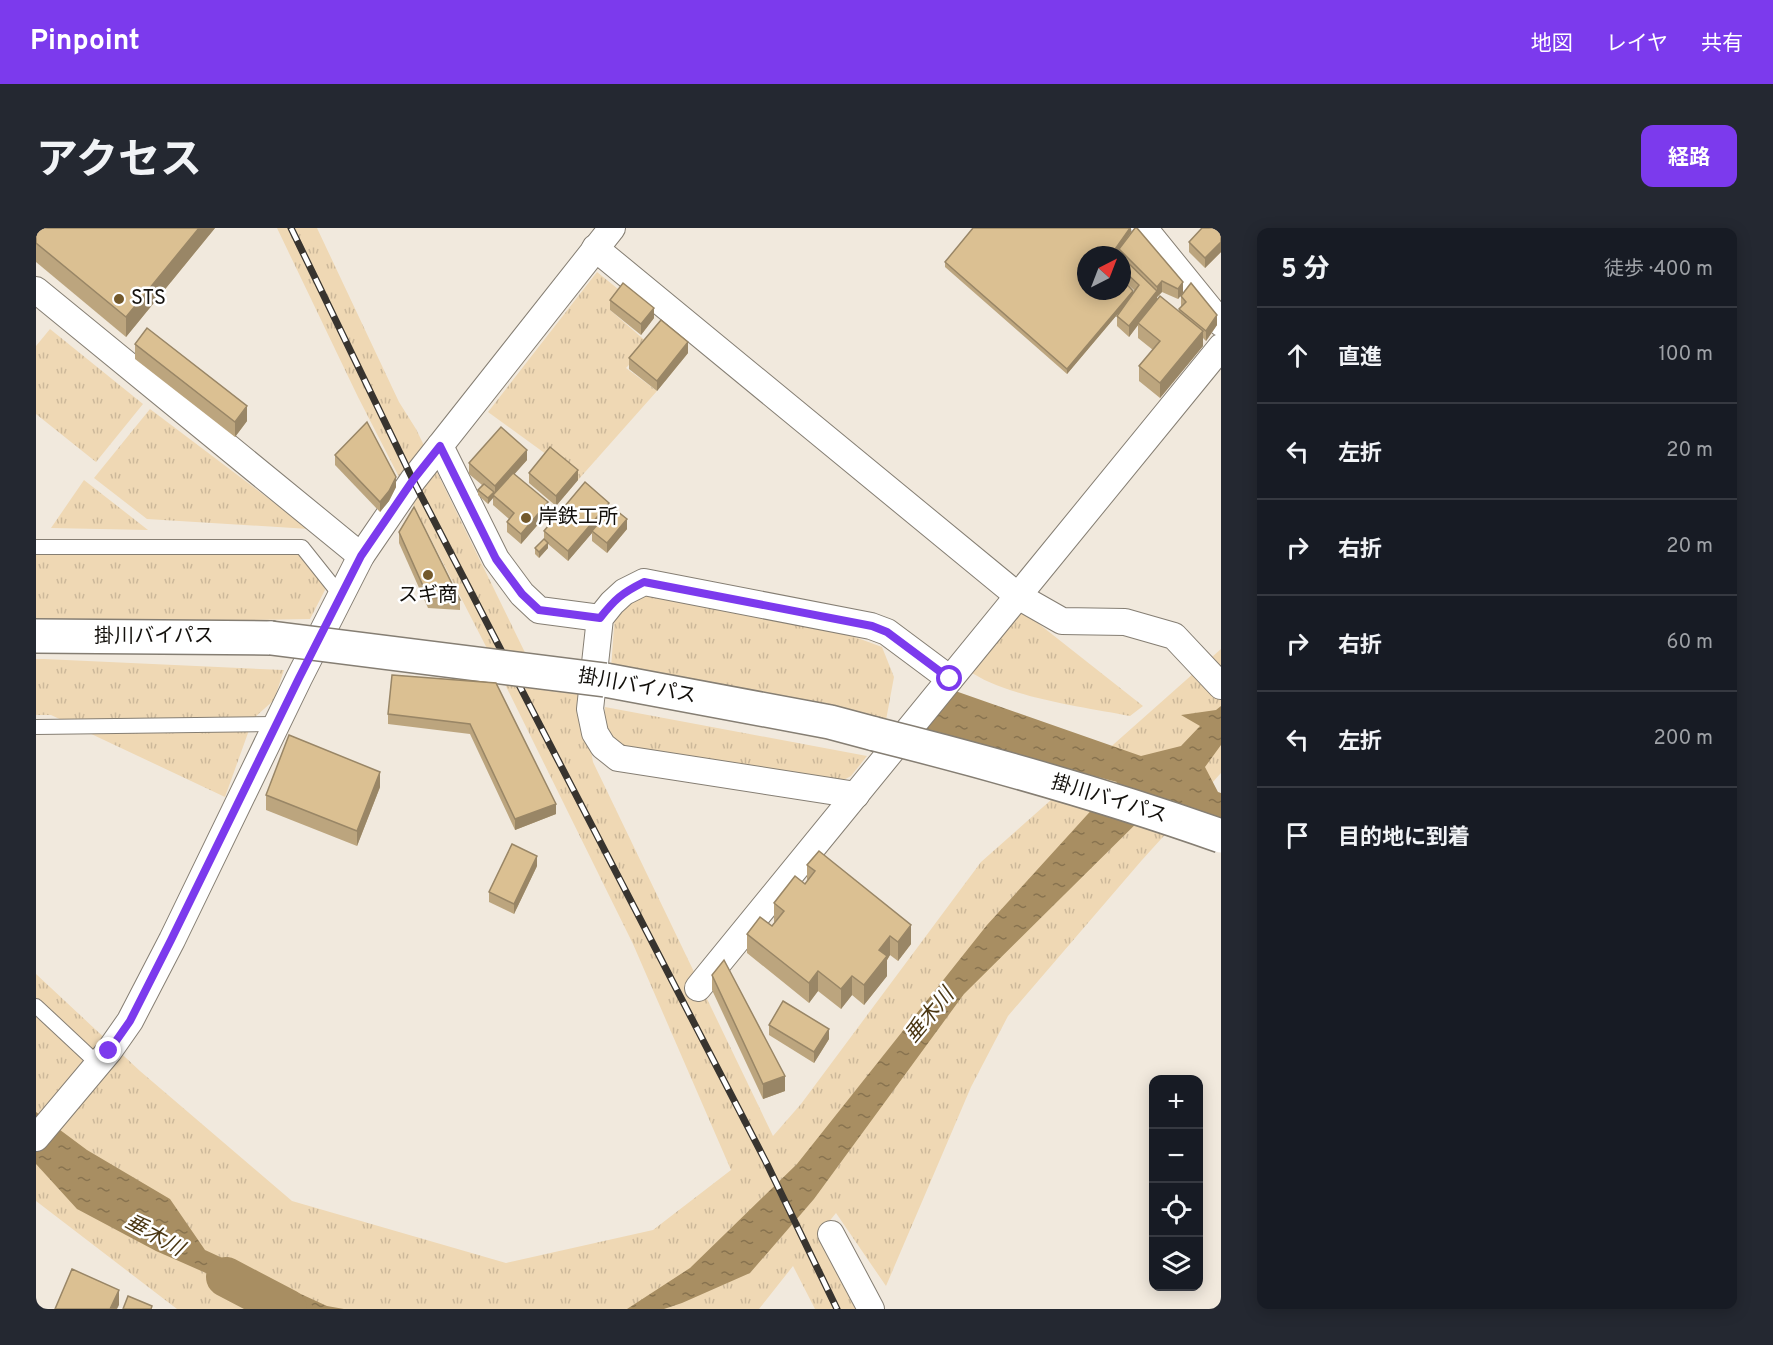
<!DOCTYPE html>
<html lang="ja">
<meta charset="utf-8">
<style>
:root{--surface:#171b24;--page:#242831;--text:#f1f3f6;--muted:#9ea1a6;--line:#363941;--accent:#7c3aed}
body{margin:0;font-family:Overpass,"Noto Sans JP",sans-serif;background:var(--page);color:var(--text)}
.controls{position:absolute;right:18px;bottom:18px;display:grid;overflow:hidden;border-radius:12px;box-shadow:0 3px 15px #0003}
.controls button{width:54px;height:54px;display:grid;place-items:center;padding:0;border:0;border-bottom:2px solid var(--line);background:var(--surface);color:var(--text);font:30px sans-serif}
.compass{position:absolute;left:1041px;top:18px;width:54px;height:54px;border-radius:50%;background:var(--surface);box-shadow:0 3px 15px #0003;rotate:42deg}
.stop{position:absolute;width:18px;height:18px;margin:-14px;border:4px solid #7c3aed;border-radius:50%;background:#fff}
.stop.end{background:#7c3aed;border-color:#fff;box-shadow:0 2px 6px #0008}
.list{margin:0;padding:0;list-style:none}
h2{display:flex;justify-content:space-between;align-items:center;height:78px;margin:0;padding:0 24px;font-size:26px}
h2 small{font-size:20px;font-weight:400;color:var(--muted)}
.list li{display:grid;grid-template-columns:39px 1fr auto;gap:18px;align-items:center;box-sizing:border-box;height:96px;padding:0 24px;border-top:2px solid var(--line)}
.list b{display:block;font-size:22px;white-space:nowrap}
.list em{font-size:20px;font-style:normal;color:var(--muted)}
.icon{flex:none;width:33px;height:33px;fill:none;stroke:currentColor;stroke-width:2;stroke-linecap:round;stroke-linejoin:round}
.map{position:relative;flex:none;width:1185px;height:1081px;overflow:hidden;border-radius:12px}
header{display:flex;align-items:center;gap:36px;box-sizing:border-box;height:84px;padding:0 30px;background:var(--accent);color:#fff}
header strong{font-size:28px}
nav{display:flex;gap:33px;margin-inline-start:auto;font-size:21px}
.intro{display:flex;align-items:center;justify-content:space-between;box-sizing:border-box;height:144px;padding:0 36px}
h1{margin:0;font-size:42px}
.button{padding:15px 27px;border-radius:12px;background:var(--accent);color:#fff;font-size:21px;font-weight:700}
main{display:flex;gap:36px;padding:0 36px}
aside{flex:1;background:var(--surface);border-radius:12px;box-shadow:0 3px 15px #0003}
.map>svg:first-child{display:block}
.grass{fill:url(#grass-tufts)}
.water{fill:url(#water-ripples)}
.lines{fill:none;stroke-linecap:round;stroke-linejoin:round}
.river{stroke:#a88e62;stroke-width:40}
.service-casing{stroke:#857e73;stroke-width:16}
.minor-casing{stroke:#857e73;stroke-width:28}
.trunk-casing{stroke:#857e73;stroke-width:36}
.service{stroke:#fff;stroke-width:14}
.minor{stroke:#fff;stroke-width:26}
.trunk{stroke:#fff;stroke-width:33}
.rail-casing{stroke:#38342f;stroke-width:7}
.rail{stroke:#fff;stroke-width:4.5;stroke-dasharray:14;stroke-linecap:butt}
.trunk-bridge-casing{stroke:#857e73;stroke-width:36;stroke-linecap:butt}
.trunk-bridge{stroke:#fff;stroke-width:33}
.wall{fill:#bca57e}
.shaded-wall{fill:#998666}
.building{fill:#dbc092;stroke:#998666;stroke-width:1.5}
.route{stroke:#7c3aed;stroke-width:8}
.poi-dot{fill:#73592b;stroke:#fff;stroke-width:2}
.labels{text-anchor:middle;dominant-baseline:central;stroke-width:5;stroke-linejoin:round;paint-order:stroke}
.poi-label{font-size:20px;fill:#13100c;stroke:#fff;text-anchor:start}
.street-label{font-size:20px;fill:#13100c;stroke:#fff}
.water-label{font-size:21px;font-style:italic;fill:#4b3713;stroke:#fff}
</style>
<header>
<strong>Pinpoint</strong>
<nav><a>地図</a><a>レイヤ</a><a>共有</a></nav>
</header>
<div class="intro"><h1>アクセス</h1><a class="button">経路</a></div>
<main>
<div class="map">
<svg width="1185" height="1081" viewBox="0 0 1185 1081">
<defs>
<pattern id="grass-tufts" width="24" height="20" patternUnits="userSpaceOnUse" patternTransform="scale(1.5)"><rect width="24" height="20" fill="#efd8b4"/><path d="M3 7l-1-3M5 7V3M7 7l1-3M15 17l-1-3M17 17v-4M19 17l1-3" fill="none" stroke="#ccb89a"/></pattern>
<pattern id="water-ripples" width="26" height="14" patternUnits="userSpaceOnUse" patternTransform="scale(1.5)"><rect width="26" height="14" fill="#a88e62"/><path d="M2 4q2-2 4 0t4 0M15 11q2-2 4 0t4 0" fill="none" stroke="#88734f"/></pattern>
</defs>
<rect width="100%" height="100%" fill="#f1e9dd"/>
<!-- grass -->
<g class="grass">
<path d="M241,0H281L363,174L380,201L498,443L545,467L557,534L737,908L765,876L945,634L1185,421V545L1106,632L972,788L935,859L850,1058L800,985L783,1006L821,1081H779L757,1038L723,1081H141L0,973V746L104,843L256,973L470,1035L617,1002L695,942L597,716L460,438L322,169Z"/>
<path d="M561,44L587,65L574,82L613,116L590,140L621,163L542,252L514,229L452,184Z"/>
<path d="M14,101L107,176L60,234L0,186V118Z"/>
<path d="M114,181L273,301L111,291L58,250Z"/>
<path d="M48,252L112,302L15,300Z"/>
<path d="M0,318L266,319L288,343L289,362L274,391L0,396Z"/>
<path d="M606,365L800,402L846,419L858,449L850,492L575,440L579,386Z"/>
<path d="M984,381L1107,478L1094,488C1049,479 968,469 932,442Z"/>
<path d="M0,431H8L248,442L238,472L217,491L189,569L15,487H0Z"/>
<path d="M569,479L831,528L815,548L802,555L594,521C571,511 566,504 569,479Z"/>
</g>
<!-- water -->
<g class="water">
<path d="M908,459L1105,528L1145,518L1164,498L1145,487L1180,482L1185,478V517L1169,539L1182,564L1185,565V591L1125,571L928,766L778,971L714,1045L646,1075L628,1081H591L654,1040L761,936L951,697L1081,554L874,500Z"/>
<path d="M0,884L51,922L134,971L169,1022L291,1078L308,1081H256L238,1075L120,1023L41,981L0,936Z"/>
</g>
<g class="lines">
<!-- river -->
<path class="river" d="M190,1049L251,1081"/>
<defs>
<g id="service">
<path d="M0,319H266L305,368"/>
<path d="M0,499L240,496"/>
<path d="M0,778L62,836"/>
</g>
<g id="minor">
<path d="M1108,0L1185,95"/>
<path d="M559,20L982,368L1026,393L1089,394L1138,408L1185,458"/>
<path d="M0,62L325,328"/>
<path d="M404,218L460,331L486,366L503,382L564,390"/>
<path d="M820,567L582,530L567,518L559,505L554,481L564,390L576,375L588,364L608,354L835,398L851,404L914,451"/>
<path d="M662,760L1185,119"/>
<path d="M0,910L73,823L94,793L136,712L263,450L325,328L377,252L576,0"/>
<path d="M795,1006L835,1081"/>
</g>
<g id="trunk">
<path d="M0,408L235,410"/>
<path d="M569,452L794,494L839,506"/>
</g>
</defs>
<!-- service casing -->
<use href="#service" class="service-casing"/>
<!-- minor casing -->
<use href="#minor" class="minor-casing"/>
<!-- trunk casing -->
<use href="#trunk" class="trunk-casing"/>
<!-- service -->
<use href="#service" class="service"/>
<!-- minor -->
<use href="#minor" class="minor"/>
<!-- trunk -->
<use href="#trunk" class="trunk"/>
<defs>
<path id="rail" d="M255,0L377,252L731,936L801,1081"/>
</defs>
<!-- rail casing -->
<use href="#rail" class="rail-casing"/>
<!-- rail -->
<use href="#rail" class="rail"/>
<defs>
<g id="trunk-bridge">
<path d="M235,410L569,452"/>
<path d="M839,506C955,535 1072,568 1185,608"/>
</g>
</defs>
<!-- trunk-bridge casing -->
<use href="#trunk-bridge" class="trunk-bridge-casing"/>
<!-- trunk-bridge -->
<use href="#trunk-bridge" class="trunk-bridge"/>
</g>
<!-- wall -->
<g class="wall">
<path d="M0,0H179L90,109L0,34Z"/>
<path d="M1095,0V4L1079,27H1050L1097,65L1099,63L1086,51V27H1083V21L1147,65L1142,71L1126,64L1121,69V72L1143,84V81L1145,79V68L1181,97L1170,113L1167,110V118L1124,170L1103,153V138L1117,122L1102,110V97L1093,109L1081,98V88L1084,83L1031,146L909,39V34Z"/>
<path d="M1185,0V24L1169,40L1153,24V14Z"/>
<path d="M574,72L618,90L605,107L574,82Z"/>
<path d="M99,116L211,193L199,209L99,131Z"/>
<path d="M652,125L621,163L593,141V130Z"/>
<path d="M299,227L360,259L353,273L344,284L299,237Z"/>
<path d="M491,232L478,246L512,285L485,316L471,304V294L473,291L457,277V269L452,276L442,267V262L446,257L433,246V235Z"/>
<path d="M493,245L542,252L520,278L493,255Z"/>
<path d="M573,282L591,301L571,325L556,313V305L532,333L512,316V320L503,330L499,326V320L508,311V303Z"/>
<path d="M363,304L424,372V382L392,380L363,315Z"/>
<path d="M460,455L520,586L479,602L434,506L352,496V486Z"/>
<path d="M344,559L321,618L230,582V567Z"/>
<path d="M771,637L875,716L862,733L854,727L851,732V748L828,777L816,767L805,781L782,763L773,775L711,725V706L736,698L738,695V675L769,656L771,652Z"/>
<path d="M501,638L478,686L453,674V664Z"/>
<path d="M676,747L749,863L727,871L676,762Z"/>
<path d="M733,797L793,811L778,835L733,807Z"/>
</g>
<!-- shaded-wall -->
<g class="shaded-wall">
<path d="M163,0H179L90,109V89Z"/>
<path d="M1094,0H1095V4L1079,27H1075Z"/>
<path d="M1185,14V24L1169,40V30Z"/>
<path d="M1126,53V64L1121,69V73L1102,95V97L1093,109V98L1121,63V59Z"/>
<path d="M1147,54V65L1142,71V61Z"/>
<path d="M1097,63V68L1031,146V141Z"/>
<path d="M618,80V90L605,107V96Z"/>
<path d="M1181,87V97L1170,113V103Z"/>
<path d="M1167,103V118L1124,170V155Z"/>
<path d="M652,114V125L621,163V153Z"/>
<path d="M211,178V193L199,209V194Z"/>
<path d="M491,222V232L459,268V258Z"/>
<path d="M542,242V252L520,278V268Z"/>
<path d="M360,249V259L353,273L344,284V274Z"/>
<path d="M458,264V269L452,276V270Z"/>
<path d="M512,274V285L485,316V306Z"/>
<path d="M573,275V285L556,303V305L532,333V323Z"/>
<path d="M591,291V301L571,325V315Z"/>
<path d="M512,315V320L503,330V324Z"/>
<path d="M344,544V559L321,618V603Z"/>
<path d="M520,576V586L479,602V591Z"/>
<path d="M501,628V638L478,686V676Z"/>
<path d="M875,697V716L862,733V714Z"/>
<path d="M854,708V727L851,732V748L828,777V757L843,722Z"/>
<path d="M782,743V763L773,775V755Z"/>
<path d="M816,748V767L805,781V761Z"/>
<path d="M793,801V811L778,835V824Z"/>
<path d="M749,848V863L727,871V856Z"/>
<path d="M83,1062V1077L81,1081H74Z"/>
</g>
<!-- building -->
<g class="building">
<path d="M0,0H163L90,89L0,15Z"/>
<path d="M937,0H1094L1075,27H1050V63H1086V51L1097,63L1031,141L909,34Z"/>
<path d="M1099,0H1101L1147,54L1142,61L1126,53L1121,59L1083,21Z"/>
<path d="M1166,0H1185V14L1169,30L1153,14Z"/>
<path d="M1086,29L1121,63L1093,98L1081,88L1103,57L1086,41Z"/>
<path d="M587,55L618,80L605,96L574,72Z"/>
<path d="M1155,55L1181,87L1170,103L1143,81L1150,74L1145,68Z"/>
<path d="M1124,68L1167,103L1124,155L1103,138L1124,113L1102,95Z"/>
<path d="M625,92L652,114L621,153L593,130Z"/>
<path d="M111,100L211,178L199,194L99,116Z"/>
<path d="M331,194L360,249L353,263L344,274L299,227Z"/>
<path d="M465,199L491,222L459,258L433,235Z"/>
<path d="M514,219L542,242L520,268L493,245Z"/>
<path d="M477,245L512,274L485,306L471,294L478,285L457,267Z"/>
<path d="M549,254L573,275L532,323L508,303Z"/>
<path d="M448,256L458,264L452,270L442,262Z"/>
<path d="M378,279L424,372L392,369L363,304Z"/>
<path d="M576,279L591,291L571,315L556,303Z"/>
<path d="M508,311L512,315L503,324L499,320Z"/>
<path d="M356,447L460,455L520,576L479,591L434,496L352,486Z"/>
<path d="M253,507L344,544L321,603L230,567Z"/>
<path d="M476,616L501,628L478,676L453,664Z"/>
<path d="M783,623L875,697L862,714L854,708L843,722L851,728L828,757L816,748L805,761L782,743L773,755L711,706L724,689L736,698L748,683L738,675L759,648L769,656L779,643L771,637Z"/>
<path d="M688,732L749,848L727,856L676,747Z"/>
<path d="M747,773L793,801L778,824L733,797Z"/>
<path d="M36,1041L83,1062L74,1081H19Z"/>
<path d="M92,1068L116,1078L115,1081H87Z"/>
</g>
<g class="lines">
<!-- route -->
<path class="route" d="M73,823L94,793L135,712L263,450L325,328L377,252L404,218L460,331L486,366L503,382L564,390C579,371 586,365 608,354L836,398L851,404L914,451"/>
</g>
<!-- markers -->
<g class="poi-dot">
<circle cx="83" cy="71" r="6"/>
<circle cx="490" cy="290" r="6"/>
<circle cx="392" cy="347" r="6"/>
</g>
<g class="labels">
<!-- poi labels -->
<g class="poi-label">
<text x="95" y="71">STS</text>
<text x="502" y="290">岸鉄工所</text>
<text x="392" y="368" text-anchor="middle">スギ商</text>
</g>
<!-- street labels -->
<g class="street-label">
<text x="118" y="409">掛川バイパス</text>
<text transform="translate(601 459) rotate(10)">掛川バイパス</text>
<text transform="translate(1073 572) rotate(17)">掛川バイパス</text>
</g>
<!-- water labels -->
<g class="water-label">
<text transform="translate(894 788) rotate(-50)">垂木川</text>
<text transform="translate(118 1008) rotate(29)">垂木川</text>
</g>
</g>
</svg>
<div class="controls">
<button>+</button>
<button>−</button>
<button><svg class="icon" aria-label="locate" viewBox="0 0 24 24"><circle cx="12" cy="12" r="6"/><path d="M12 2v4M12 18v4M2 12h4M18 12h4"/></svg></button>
<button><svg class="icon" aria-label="layers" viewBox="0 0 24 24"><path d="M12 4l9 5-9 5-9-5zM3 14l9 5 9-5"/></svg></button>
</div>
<svg class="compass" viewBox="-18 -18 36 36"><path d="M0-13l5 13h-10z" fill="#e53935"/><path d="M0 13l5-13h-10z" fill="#9ea1a6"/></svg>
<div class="stop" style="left:914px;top:451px"></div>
<div class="stop end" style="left:73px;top:823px"></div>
</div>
<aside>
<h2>5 分<small>徒歩 · 400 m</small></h2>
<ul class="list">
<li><svg class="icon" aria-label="ahead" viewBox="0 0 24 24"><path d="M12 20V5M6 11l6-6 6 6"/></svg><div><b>直進</b></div><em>100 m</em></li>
<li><svg class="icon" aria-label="left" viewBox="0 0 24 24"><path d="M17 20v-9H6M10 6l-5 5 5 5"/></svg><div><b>左折</b></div><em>20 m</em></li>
<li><svg class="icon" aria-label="right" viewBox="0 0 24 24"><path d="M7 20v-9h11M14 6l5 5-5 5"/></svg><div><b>右折</b></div><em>20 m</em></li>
<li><svg class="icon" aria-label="right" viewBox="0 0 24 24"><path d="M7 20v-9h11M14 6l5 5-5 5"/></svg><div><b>右折</b></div><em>60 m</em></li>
<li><svg class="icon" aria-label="left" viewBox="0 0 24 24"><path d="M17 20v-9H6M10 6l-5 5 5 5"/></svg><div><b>左折</b></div><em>200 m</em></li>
<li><svg class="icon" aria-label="arrive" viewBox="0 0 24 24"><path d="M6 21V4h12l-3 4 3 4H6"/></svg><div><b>目的地に到着</b></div></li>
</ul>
</aside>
</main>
